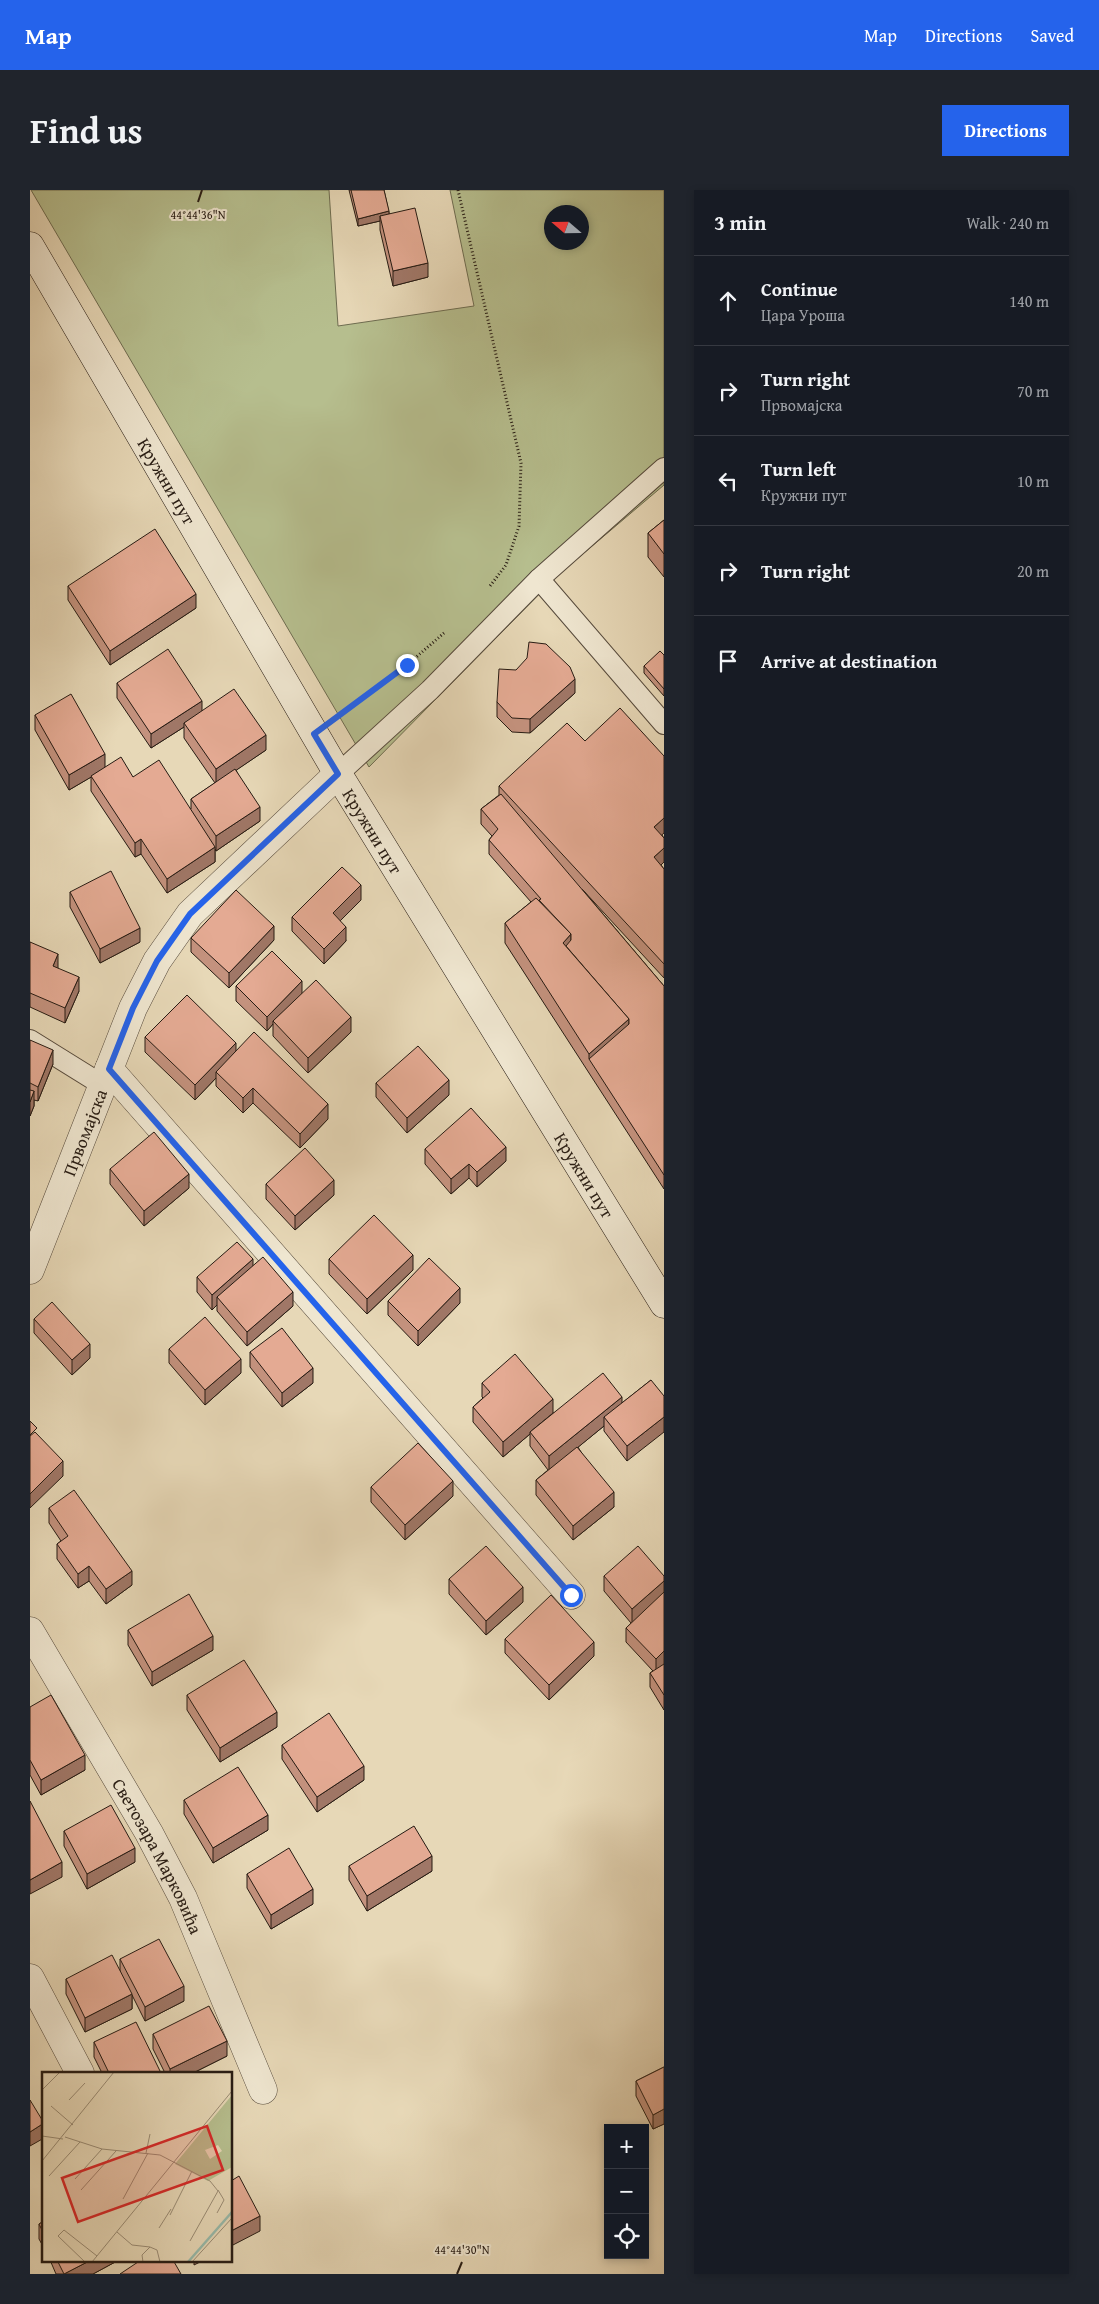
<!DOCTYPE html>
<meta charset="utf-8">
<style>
:root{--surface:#171b24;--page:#20242c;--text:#f1f3f6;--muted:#9ea1a6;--line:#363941;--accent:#2563eb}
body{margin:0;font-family:"Gentium Book Plus",serif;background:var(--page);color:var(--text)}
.controls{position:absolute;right:15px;bottom:15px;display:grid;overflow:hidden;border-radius:0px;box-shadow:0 2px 8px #0003}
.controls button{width:45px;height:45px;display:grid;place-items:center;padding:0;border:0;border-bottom:1px solid var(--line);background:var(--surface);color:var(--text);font:25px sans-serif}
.compass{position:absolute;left:514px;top:15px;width:45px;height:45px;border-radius:50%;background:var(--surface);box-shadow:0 2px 8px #0003;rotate:290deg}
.stop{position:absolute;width:15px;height:15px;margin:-11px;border:4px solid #2563eb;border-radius:50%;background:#fff}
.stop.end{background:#2563eb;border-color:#fff;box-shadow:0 1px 5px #0008}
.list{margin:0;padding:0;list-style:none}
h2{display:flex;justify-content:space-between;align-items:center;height:65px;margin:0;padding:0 20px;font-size:21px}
h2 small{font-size:16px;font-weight:400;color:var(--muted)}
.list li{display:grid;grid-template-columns:32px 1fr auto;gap:15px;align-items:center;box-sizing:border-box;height:90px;padding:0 20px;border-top:1px solid var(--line)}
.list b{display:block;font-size:19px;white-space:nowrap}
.list p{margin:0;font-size:16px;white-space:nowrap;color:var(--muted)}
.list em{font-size:16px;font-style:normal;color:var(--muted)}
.icon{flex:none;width:28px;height:28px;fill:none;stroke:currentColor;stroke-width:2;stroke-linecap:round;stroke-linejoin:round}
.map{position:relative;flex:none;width:634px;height:2084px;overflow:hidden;border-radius:0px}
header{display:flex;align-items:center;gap:30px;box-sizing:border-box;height:70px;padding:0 25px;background:var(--accent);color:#fff}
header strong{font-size:24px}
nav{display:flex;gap:28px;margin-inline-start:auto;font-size:18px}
.intro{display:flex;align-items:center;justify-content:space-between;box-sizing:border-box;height:120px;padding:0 30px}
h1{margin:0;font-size:35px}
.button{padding:12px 22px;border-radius:0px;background:var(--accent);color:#fff;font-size:18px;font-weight:700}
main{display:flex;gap:30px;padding:0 30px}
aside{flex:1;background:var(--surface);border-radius:0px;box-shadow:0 2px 8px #0003}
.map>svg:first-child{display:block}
.green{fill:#b6be8e;stroke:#6e6c50;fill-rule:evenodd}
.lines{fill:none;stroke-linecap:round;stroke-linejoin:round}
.service-casing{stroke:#564a3c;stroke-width:22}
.minor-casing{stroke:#564a3c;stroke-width:29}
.secondary-casing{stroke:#261b13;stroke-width:29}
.path{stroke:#261b13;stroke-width:3;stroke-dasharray:1 2.5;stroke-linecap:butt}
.service{stroke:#efe6d0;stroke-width:20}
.minor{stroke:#efe6d0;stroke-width:28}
.secondary{stroke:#efe6d0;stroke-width:28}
.wall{fill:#c4927e;stroke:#261b13}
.shaded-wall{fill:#a07767;stroke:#261b13}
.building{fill:#e4aa93;stroke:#261b13}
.route{stroke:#2563eb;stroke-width:6}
.ticks{fill:none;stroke:#261b13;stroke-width:2}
.labels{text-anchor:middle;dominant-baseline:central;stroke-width:4;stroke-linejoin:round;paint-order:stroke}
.street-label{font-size:18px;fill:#261b13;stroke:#efe6d0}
.inset-river{fill:none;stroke:#97baab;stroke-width:2.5}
.inset-road{fill:none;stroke:#9a8c75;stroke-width:1}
.view{fill:#d62828;fill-opacity:0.15;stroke:#d62828;stroke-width:2.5}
.inset-edge{fill:none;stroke:#261b13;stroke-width:2.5}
.ticks-label{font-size:12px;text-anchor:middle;fill:#261b13;stroke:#efe6d0;stroke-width:4;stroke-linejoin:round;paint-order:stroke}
</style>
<header>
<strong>Map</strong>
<nav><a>Map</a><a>Directions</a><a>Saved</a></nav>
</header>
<div class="intro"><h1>Find us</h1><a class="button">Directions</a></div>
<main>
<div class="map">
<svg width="634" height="2084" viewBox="0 0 634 2084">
<rect width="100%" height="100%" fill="#e7d8b7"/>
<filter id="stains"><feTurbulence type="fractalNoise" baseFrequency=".004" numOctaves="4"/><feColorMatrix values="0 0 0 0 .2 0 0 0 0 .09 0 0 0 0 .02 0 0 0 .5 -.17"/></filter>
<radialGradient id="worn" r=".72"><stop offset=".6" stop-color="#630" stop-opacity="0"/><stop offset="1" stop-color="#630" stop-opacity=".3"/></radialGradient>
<!-- green -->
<path class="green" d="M1,0H299L308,136L444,116L420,0H634V295L528,385L339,577ZM522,22H552V52H522Z"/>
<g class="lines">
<defs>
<g id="service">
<path d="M509,389L634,534"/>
<path d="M308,584L400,500L509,389L634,278"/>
<path d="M0,850L74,896"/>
</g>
<g id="minor">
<path d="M79,879L541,1405"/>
<path id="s1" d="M0,1080L103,818L127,771L160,724L308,584"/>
<path id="s2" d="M0,1441L119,1643L153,1708L233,1900"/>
<path d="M0,1788L50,1883"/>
</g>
<g id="secondary">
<path id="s3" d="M0,56L308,584L634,1114"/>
</g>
</defs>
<!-- service casing -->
<use href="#service" class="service-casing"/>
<!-- minor casing -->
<use href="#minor" class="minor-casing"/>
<!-- secondary casing -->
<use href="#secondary" class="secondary-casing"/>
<!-- path -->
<g class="path">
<path d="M428,0L491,273L489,336L476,375L460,396"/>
<path d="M309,526L377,475L414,443"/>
</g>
<!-- service -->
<use href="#service" class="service"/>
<!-- minor -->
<use href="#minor" class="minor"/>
<!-- secondary -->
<use href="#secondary" class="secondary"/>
</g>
<!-- wall -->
<g class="wall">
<path d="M319,0H354L359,23L398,87L363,96L350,40V31L328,36Z"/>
<path d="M634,330V387L618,367V343Z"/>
<path d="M38,396L166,418L80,475L38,410Z"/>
<path d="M634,465V506L614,483V476Z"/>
<path d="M486,480L545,503L500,543L482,542L467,527V512Z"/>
<path d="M87,493L172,522L236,560L206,580L230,631L186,661L185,659V672L137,703L111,664L105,667L61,601V587L39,600L5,540V525L75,577L103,587L161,619V609L185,593L154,548V537L121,558L87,508Z"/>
<path d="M469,596L632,645L634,648V672L631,675L634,679V788L552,699L634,796V999L475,753V733L501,712L459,664V650L462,646L451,634V619L469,605Z"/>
<path d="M40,702L110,752L70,773L40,717Z"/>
<path d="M331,710L310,730L316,751L294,774L262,741V727Z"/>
<path d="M161,748L244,750L199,798L161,762Z"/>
<path d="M0,752L28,778L49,801L35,833L0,817Z"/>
<path d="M206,796L272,804L321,842L278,883L243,846V834L237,841L206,811Z"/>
<path d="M115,847L206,861L298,929L270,958L223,913L213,923L186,896V888L165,910L115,862Z"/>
<path d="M0,850L23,874L8,911L4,910V916L0,926Z"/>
<path d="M346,893L419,905L377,943L346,907Z"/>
<path d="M395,959L476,971L447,997L439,988L421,1004L395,974Z"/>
<path d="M80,979L159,998L114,1036L80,994Z"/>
<path d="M236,994L304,1005L265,1040L236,1009Z"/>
<path d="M299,1069L383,1080L337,1124L299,1084Z"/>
<path d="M223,1076L263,1116L217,1156L187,1121V1115L182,1120L167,1102V1087Z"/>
<path d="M358,1111L430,1113L388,1156L358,1125Z"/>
<path d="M4,1129L60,1168L42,1185L4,1143Z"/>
<path d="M139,1159L211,1183L175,1215L139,1173Z"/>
<path d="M220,1162L283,1193L252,1217L220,1177Z"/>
<path d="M621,1190L597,1271L574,1241V1236L548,1257L584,1317L543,1350L506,1305V1290L518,1280L500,1256V1244L473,1267L443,1232V1217L453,1208L452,1207V1193L523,1223L592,1213Z"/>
<path d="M341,1297L423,1306L375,1350L341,1312Z"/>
<path d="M19,1318L102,1395L76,1414L59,1391L48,1398L27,1369V1354L31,1351L19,1333Z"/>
<path d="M574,1386H634V1520L620,1497V1483L623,1481L596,1452V1438L601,1433L574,1401Z"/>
<path d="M419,1389L493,1412L456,1445L419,1404Z"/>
<path d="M98,1440L183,1460L122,1496L98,1455Z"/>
<path d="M475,1449L564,1466L519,1510L475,1463Z"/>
<path d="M157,1505L247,1537L190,1572L157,1520Z"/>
<path d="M0,1517L55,1580L11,1605L0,1585Z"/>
<path d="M252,1555L334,1590L287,1622L252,1569Z"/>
<path d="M154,1610L238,1640L183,1673L154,1624Z"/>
<path d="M34,1641L105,1672L57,1699L34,1656Z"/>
<path d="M319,1676L402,1681L337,1721L319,1690Z"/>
<path d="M217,1684L283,1714L241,1739L217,1698Z"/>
<path d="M90,1769L154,1811L115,1831L102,1805V1819L55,1842L36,1804V1789L90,1781Z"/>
<path d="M123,1844L197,1866L163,1883H135L123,1859Z"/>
<path d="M64,1852L131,1883H72L64,1867Z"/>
<path d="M634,1877V1934L623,1939L606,1906V1891Z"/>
<path d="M14,2031V2058L9,2049V2034Z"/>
<path d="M20,2070H87V2071L63,2084H26Z"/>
</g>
<!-- shaded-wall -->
<g class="shaded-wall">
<path d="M359,21V29L350,26V31L328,36V29Z"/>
<path d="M398,73V87L363,96V81Z"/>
<path d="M166,404V418L80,475V461Z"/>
<path d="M545,489V503L500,543V529Z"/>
<path d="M172,511V525L154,533V537L121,558V544Z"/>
<path d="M236,545V560L186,594V579Z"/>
<path d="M75,564V579L39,600V585Z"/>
<path d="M230,617V631L186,661V646Z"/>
<path d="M634,628V643L624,652V637Z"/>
<path d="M111,649V664L105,667V653Z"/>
<path d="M185,657V672L137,703V689Z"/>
<path d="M634,658V672L624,682V667Z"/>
<path d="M331,695V710L303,738V723Z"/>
<path d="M244,736V750L199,798V783Z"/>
<path d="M316,737V751L294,774V759Z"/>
<path d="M110,738V752L70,773V759Z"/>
<path d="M541,744V764L533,753Z"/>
<path d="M28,764V779L23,776Z"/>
<path d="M49,787V801L35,833V818Z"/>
<path d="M272,791V805L243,831V834L237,841V827Z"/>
<path d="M321,827V842L278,883V868Z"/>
<path d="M599,829V849L559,869V864Z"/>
<path d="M206,853V867L186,882V888L165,910V895Z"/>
<path d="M23,860V874L8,911V897Z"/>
<path d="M419,890V905L377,943V928Z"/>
<path d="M223,898V913L213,923V908Z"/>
<path d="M4,901V916L0,926V912Z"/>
<path d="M298,914V929L270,958V944Z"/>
<path d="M476,957V971L447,997V982Z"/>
<path d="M439,974V988L421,1004V989Z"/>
<path d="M159,984V998L114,1036V1021Z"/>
<path d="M304,990V1005L265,1040V1026Z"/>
<path d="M383,1065V1080L337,1124V1109Z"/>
<path d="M223,1069V1084L187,1107V1115L182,1120V1105Z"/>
<path d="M430,1098V1113L388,1156V1141Z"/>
<path d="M263,1102V1116L217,1156V1142Z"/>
<path d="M60,1154V1168L42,1185V1170Z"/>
<path d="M211,1169V1183L175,1215V1200Z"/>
<path d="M283,1178V1193L252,1217V1203Z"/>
<path d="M592,1207V1221L574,1227V1236L519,1281V1266Z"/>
<path d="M523,1209V1223L500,1242V1244L473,1267V1252Z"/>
<path d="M634,1227V1242L597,1271V1256Z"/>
<path d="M33,1271V1286L0,1318V1304Z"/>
<path d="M423,1291V1306L375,1350V1335Z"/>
<path d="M584,1302V1317L543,1350V1336Z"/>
<path d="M59,1376V1391L48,1398V1384Z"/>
<path d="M102,1381V1395L76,1414V1399Z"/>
<path d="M634,1391V1405L602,1433V1419Z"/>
<path d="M493,1397V1412L456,1445V1431Z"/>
<path d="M183,1446V1460L122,1496V1482Z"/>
<path d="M564,1452V1466L519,1510V1495Z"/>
<path d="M634,1461V1476L626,1484V1469Z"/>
<path d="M247,1522V1537L190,1572V1558Z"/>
<path d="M55,1565V1580L11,1605V1590Z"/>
<path d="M334,1576V1590L287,1622V1607Z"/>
<path d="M238,1625V1640L183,1673V1658Z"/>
<path d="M105,1658V1672L57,1699V1684Z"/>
<path d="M402,1666V1681L337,1721V1706Z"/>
<path d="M32,1672V1687L0,1704V1690Z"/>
<path d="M283,1699V1714L241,1739V1725Z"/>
<path d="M154,1796V1811L115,1831V1817Z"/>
<path d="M102,1804V1819L55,1842V1828Z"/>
<path d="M197,1851V1866L163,1883H140V1879Z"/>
<path d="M634,1919V1934L623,1939V1925Z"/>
<path d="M14,1933V1948L0,1956V1942Z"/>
<path d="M230,2026V2041L201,2056V2041Z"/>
<path d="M61,2070H87V2071L63,2084H34Z"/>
<path d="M164,2070H174L164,2075Z"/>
</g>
<!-- building -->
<g class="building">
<path d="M321,0H354L359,21L328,29Z"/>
<path d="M385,18L398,73L363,81L350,26Z"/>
<path d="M634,330V364L618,343Z"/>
<path d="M125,339L166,404L80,461L38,396Z"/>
<path d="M499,452L516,454L540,477L545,489L500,529L482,528L467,512L469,479L486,480L497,468Z"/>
<path d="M138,459L172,511L121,544L87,493Z"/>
<path d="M630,461L634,465V499L614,476Z"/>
<path d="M204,499L236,545L186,579L154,533Z"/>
<path d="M41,504L75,564L39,585L5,525Z"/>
<path d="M590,518L634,566V628L624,637L634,648V658L624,667L634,679V774L469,596L537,533L555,551Z"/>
<path d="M91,567L103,587L129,570L185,657L137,689L111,649L105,653L61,586Z"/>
<path d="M205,579L230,617L186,646L161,609Z"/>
<path d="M471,604L634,796V985L559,869L599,834V829L536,756L541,750V744L509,710L511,709L459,650L468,639L451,619Z"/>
<path d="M312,677L331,695L303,723L316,737L294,759L262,727Z"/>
<path d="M81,681L110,738L70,759L40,702Z"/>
<path d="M206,700L244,736L199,783L161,748Z"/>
<path d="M506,708L541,744L533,753L599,829L559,864L475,733Z"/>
<path d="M0,752L28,764L23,776L49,787L35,818L0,803Z"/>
<path d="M242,761L272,791L237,827L206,796Z"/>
<path d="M286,790L321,827L278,868L243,831Z"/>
<path d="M157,805L206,853L165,895L115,847Z"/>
<path d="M224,842L298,914L270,944L223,898L213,908L186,882Z"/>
<path d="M0,850L23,860L8,897L0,893Z"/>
<path d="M388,856L419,890L377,928L346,893Z"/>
<path d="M0,900L4,901L0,912Z"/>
<path d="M441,918L476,957L447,982L439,974L421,989L395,959Z"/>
<path d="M124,942L159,984L114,1021L80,979Z"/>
<path d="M275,958L304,990L265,1026L236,994Z"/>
<path d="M344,1025L383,1065L337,1109L299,1069Z"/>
<path d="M207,1052L223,1069L182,1105L167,1087Z"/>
<path d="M233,1067L263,1102L217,1142L187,1107Z"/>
<path d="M399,1068L430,1098L388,1141L358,1111Z"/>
<path d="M22,1112L60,1154L42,1170L4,1129Z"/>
<path d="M175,1127L211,1169L175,1200L139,1159Z"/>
<path d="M252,1138L283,1178L252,1203L220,1162Z"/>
<path d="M485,1164L523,1209L473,1252L443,1217L460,1202L452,1193Z"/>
<path d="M573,1183L592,1207L519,1266L500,1242Z"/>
<path d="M621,1190L634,1206V1227L597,1256L574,1227Z"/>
<path d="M0,1231L7,1238L0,1245Z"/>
<path d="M5,1242L33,1271L0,1304V1246Z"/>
<path d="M388,1253L423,1291L375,1335L341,1297Z"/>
<path d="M547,1257L584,1302L543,1336L506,1290Z"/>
<path d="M44,1300L102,1381L76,1399L59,1376L48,1384L27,1354L38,1346L19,1318Z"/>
<path d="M456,1356L493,1397L456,1431L419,1389Z"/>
<path d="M608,1356L634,1386V1391L602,1419L574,1386Z"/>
<path d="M634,1402V1461L626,1469L596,1438Z"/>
<path d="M159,1404L183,1446L122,1482L98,1440Z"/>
<path d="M521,1405L564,1452L519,1495L475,1449Z"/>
<path d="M214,1470L247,1522L190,1558L157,1505Z"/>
<path d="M634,1474V1505L620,1483Z"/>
<path d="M21,1505L55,1565L11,1590L0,1570V1517Z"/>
<path d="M299,1523L334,1576L287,1607L252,1555Z"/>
<path d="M208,1577L238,1625L183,1658L154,1610Z"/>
<path d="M0,1611L32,1672L0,1690Z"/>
<path d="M81,1615L105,1658L57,1684L34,1641Z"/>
<path d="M384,1636L402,1666L337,1706L319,1676Z"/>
<path d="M259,1658L283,1699L241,1725L217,1684Z"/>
<path d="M129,1749L154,1796L115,1817L90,1769Z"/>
<path d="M82,1765L102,1804L55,1828L36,1789Z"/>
<path d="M179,1816L197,1851L140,1879L123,1844Z"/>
<path d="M106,1832L131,1883H79L64,1852Z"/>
<path d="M634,1877V1919L623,1925L606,1891Z"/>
<path d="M0,1910L14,1933L0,1942Z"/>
<path d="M209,1986L230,2026L201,2041V1991Z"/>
<path d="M14,2031V2044L9,2034Z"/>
<path d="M27,2070H61L34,2084Z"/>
<path d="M111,2070H143L151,2084H90Z"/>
</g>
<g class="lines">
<!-- route -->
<path class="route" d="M377,475L284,544L308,584L160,724L127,771L103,818L79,879L541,1405"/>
</g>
<!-- ticks -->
<path class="ticks" d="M168,12L172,0M427,2084L432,2072"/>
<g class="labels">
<!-- street labels -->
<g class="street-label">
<text stroke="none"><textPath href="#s3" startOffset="272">Кружни пут</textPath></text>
<text stroke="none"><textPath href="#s3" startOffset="678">Кружни пут</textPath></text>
<text stroke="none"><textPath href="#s1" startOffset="148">Првомајска</textPath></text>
<text stroke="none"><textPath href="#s3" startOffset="1082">Кружни пут</textPath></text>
<text stroke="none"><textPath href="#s2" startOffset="259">Светозара Марковића</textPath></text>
</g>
</g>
<!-- overview -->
<g transform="translate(12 1882)">
<rect width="190" height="190" fill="#e7d8b7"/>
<path d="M190,23V95L166,109L133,92ZM176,73L180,79L168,87L163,78Z" fill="#b6be8e" fill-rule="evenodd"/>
<path class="inset-river" d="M146,190L190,140"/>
<path class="inset-road" d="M0,18L18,0M27,28L43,11M9,34L31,53M0,64L21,67M23,65L60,77L118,83L168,109L176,119L148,169M104,81L108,62M0,89L72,0M7,104L38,70M33,107L60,77M39,118L74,79M81,127L106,81M175,141L182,128L176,118M128,143L150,99M117,156L129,137M75,160L90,173L108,175L100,183L101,190M108,175L115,178L118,190M43,190L16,164L22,158L55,184M50,190L190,19M150,190L190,146"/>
<path class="view" d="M165,54L181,98L36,150L20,106Z"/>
<rect width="190" height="190" class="inset-edge"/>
</g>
<g class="ticks-label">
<text x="168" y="29">44°44'36"N</text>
<text x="432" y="2064">44°44'30"N</text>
</g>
<rect width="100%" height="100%" filter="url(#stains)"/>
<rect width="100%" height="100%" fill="url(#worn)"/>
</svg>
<div class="controls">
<button>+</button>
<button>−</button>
<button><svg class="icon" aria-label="locate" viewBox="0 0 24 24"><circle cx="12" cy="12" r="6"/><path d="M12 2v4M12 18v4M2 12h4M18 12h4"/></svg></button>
</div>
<svg class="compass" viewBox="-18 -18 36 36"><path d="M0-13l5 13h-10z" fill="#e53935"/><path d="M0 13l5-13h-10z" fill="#9ea1a6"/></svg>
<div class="stop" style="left:541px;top:1405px"></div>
<div class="stop end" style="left:377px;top:475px"></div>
</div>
<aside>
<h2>3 min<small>Walk · 240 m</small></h2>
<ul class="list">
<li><svg class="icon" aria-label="ahead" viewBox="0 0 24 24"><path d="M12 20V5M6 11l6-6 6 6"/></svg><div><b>Continue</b><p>Цара Уроша</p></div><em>140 m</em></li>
<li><svg class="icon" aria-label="right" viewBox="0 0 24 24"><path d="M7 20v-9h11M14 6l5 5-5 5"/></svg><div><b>Turn right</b><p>Првомајска</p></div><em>70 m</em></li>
<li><svg class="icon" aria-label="left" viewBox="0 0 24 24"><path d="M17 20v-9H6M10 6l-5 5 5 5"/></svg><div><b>Turn left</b><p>Кружни пут</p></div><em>10 m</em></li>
<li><svg class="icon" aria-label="right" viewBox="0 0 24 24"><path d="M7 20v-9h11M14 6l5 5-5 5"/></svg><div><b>Turn right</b></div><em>20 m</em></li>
<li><svg class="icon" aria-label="arrive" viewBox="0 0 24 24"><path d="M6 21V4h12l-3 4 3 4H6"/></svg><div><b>Arrive at destination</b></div></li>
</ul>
</aside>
</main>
